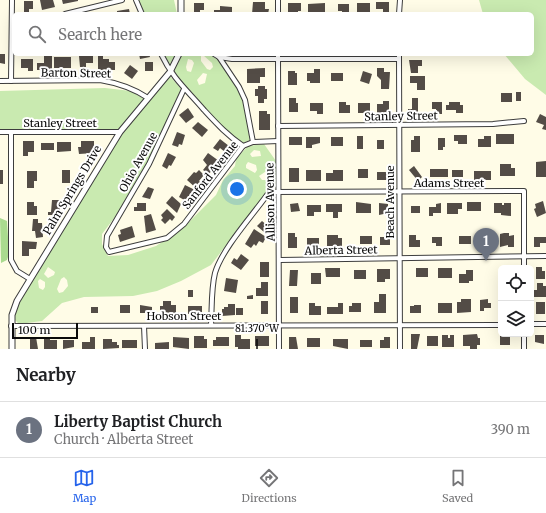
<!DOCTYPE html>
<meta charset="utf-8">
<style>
:root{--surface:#fff;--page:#f6f6f6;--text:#202124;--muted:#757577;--line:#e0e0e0;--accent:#2563eb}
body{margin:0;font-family:Merriweather,serif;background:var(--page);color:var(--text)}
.controls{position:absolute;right:12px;bottom:12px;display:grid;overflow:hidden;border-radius:6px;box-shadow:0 4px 16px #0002}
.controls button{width:36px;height:36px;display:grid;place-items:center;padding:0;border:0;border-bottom:1px solid var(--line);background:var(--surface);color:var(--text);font:20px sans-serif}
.scale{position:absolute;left:12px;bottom:10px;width:66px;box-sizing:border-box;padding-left:4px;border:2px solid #0a0a0a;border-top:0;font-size:11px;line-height:14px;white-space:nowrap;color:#0a0a0a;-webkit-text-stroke:3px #fff;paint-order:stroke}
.you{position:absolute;left:237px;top:189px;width:14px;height:14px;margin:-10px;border:3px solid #fff;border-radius:50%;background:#1a73e8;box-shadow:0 0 0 6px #1a73e833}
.badge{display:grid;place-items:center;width:26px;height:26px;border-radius:50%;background:var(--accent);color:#fff;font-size:13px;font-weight:700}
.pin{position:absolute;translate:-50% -33px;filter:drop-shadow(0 1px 2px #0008)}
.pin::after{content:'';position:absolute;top:21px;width:14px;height:12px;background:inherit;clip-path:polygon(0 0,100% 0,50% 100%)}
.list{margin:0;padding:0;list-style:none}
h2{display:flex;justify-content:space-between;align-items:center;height:52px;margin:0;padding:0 16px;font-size:17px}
h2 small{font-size:13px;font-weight:400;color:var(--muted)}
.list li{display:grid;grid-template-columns:26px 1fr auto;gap:12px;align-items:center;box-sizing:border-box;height:56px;padding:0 16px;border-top:1px solid var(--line)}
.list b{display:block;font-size:15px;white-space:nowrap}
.list p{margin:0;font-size:13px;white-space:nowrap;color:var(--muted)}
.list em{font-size:13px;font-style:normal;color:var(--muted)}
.icon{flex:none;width:22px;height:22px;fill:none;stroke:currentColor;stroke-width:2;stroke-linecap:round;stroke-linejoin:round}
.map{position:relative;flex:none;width:546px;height:349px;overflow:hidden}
.search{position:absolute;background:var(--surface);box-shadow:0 4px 16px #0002;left:12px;right:12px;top:12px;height:44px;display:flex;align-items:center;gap:10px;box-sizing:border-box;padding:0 14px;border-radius:6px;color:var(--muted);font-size:15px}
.sheet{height:108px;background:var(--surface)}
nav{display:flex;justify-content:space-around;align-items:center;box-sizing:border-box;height:56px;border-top:1px solid var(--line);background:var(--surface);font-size:11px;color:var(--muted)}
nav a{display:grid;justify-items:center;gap:2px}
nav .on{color:var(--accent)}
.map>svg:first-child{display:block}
.green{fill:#c9eab0;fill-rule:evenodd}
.forest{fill:#aadb8f}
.building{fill:#534c46}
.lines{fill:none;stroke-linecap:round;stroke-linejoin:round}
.minor-casing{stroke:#3d3d3d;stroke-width:6}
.tertiary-casing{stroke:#3d3d3d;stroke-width:7}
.minor{stroke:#fff;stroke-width:4}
.tertiary{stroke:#fff;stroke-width:5}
.ticks{fill:none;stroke:#0a0a0a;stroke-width:1.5}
.labels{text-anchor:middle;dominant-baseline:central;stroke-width:4;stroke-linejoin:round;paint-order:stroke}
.street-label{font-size:11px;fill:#0a0a0a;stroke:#fff}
.ticks-label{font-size:10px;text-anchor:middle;fill:#0a0a0a;stroke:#fff;stroke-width:4;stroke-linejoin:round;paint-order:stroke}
</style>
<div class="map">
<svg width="546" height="349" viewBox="0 0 546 349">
<rect width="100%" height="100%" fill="#fffce7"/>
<!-- green -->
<g class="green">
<path d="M138,0H174L177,14H145Z"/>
<path d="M479,0H546V95L525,79L504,54H532V14H483Z"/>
<path d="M164,54H176L170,67Z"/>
<path d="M181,54H209L217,59L237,88L243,101L250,140L243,143L218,124L173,72ZM203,55L212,63L213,67L210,70L207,69L201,61V56ZM188,59L192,60L194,63L191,72L187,71L186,67ZM203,73L207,74L205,83L199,85L197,80Z"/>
<path d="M170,76L181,89L147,163L115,217L102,234V244L108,256L128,255L156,246L182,229L216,195L223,180L235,166L236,159L248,146L264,144L276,161V185L265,194L211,265L181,281L157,291L133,296L84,297L62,303L42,321L19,324L14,319L19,302L121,135ZM254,150L260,151L261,156L252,157L250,154ZM248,162L256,165L257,170L255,173L246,168V165ZM265,172L268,173L269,177L266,180H262L259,176ZM48,267L55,272L54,275L48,278L44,274ZM64,277L67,280L68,286L63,292L59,293L57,289L61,279ZM40,279L45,282V287L43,290L39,288L38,281Z"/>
<path d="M105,88L131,91L144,99L119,130L0,129V91Z"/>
</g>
<!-- forest -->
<path class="forest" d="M0,218L7,221L9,254L7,260L1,263Z"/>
<!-- building -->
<g class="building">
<path d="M40,0H53L55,7L42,10Z"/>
<path d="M62,0H78V1L63,4Z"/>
<path d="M24,1H33V9H29V12H24Z"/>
<path d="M253,2H265V9H269L268,14H252Z"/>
<path d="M376,2H389V14H383V9H376Z"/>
<path d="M194,3H204V10H200V14H194Z"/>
<path d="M288,3H301V11H298V14H288Z"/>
<path d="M325,3V14L308,12V4Z"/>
<path d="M357,3H370V12L357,14Z"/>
<path d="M338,4H349V14H342V11H338Z"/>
<path d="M220,6L232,7V14H214V10H220Z"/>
<path d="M129,9L130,14H117V11Z"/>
<path d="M0,54H5V64L0,63Z"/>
<path d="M139,54H149L150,57L140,59Z"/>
<path d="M44,56H52V70H37V63H44Z"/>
<path d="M79,56H93V63H86V67H80Z"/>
<path d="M98,56H103V59H109V62H115V70H98Z"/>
<rect x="54" y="57" width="17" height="11"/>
<path d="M21,59H33V71H28V68H21Z"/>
<path d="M409,60H422V66H418V73H411Z"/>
<rect x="145" y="62" width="8" height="9"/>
<path d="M130,65L138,71L132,79L124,73Z"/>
<path d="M265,68V77H260V83H247V69Z"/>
<path d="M377,68H384V72H390L389,89H381V80L377,76Z"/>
<path d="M314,69H320V83H310V81H307V73H314Z"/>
<path d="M288,71H295V73H297V85H288Z"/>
<path d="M363,71L372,74L369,84L360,81Z"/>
<rect x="331" y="73" width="12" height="8"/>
<path d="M410,76H425V90H417V83H410Z"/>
<path d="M258,86H265V89H267V99H264V103H258V96H255V89H258Z"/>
<rect x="516" y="92" width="5" height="9"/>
<rect x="501" y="93" width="11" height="9"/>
<path d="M289,98H296V103H298V112H289Z"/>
<path d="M412,98H418V115H408V109H412Z"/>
<path d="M383,101H389V113H377V104H383Z"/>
<path d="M339,102H346V105H350V113H339Z"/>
<path d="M432,102H442V114H436V109H432Z"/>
<path d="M449,102H460V105H463V113H456V110H446V105H449Z"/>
<path d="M310,103H323V114H317V111H310Z"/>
<rect x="358" y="103" width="12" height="10"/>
<path d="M188,108L194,117L186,123L179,115Z"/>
<path d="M259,111H267V114H270V130H259Z"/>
<path d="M540,114L546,117V130L542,129L544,125L536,122Z"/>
<path d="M198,122L208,130L202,137L192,128Z"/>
<path d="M177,132L185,135L182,145L179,144L178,147L172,145Z"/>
<rect x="496" y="134" width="18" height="10"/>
<path d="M454,135H467V144H458V141H454Z"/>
<rect x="357" y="136" width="6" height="13"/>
<path d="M414,136H420V152H411V140H414Z"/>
<path d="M484,136H491V147H478V139H484Z"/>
<rect x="289" y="137" width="13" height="8"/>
<path d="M306,137H320V143L312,145V148H306Z"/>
<rect x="331" y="137" width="12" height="9"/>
<path d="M438,138H445V147H443V150H438Z"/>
<path d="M220,139L229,146L225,152L220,148L218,151L213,148Z"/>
<rect x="377" y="140" width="7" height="9"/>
<path d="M23,141H34V152H28V156H23Z"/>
<path d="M81,141H94V153L79,154L78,147H81Z"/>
<path d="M57,142H71V151L57,152Z"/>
<rect x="41" y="143" width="13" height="7"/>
<path d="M168,153L176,157L171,166L169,165L167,169L162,166Z"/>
<path d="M208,153L219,161L209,174L203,170L207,165L203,160Z"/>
<path d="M546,161V177H536V162Z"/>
<path d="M500,164H511V168H515V176H500Z"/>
<path d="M414,166L422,177L418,181L409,170Z"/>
<rect x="289" y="168" width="10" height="14"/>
<rect x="358" y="169" width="10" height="9"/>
<rect x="430" y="169" width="18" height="8"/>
<rect x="0" y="170" width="3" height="14"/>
<rect x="62" y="170" width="8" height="13"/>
<path d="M199,170L204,175L199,181L202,184L197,189L187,180L194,172L196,173Z"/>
<rect x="306" y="170" width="15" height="11"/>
<path d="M333,170H343V181H326V173H333Z"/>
<rect x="452" y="170" width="11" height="7"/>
<path d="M27,171H37V181H34V188H27Z"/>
<rect x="474" y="171" width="17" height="9"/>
<rect x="377" y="172" width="11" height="8"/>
<path d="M185,185L195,190L191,197L188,196L186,201L179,197Z"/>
<path d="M148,187L154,189L150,199L142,197Z"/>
<path d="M172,196L181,204L177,213L166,203Z"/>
<path d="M52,200H60V213H56V215H48V212H51Z"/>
<path d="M543,201L546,213L537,217L534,209L536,208L535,204Z"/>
<path d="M27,202H34V206H37V215H27Z"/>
<path d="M356,202L371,204V213H356Z"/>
<rect x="467" y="202" width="14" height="9"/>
<path d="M137,203H146V211H134V207H137Z"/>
<path d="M298,203L300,211L291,212L290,204Z"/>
<path d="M379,203L388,204V213L379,215Z"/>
<path d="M441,203V213H433V216H429V207H436V204Z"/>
<path d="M447,203H462V209H458V214H447Z"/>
<path d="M494,203H502V205H504V203H511V216L501,215V213H494Z"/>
<path d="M326,204H342V212H338V218H333V212H326Z"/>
<path d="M307,205H321V212H314V216H307Z"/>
<rect x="411" y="206" width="9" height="7"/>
<path d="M167,209L175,217L172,221L170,219L165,224L161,220L163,218L161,215Z"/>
<path d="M151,214L156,230L146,233L144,216Z"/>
<path d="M33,219H38V223H42L43,237L36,238L35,231H32Z"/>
<path d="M262,221L269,227L264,232L257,226Z"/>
<path d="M132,226L135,237L120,242L118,235L121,234L120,230Z"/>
<path d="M254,229L266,237L263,243L259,241L256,246L254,244L251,248L245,244Z"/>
<path d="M288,233H295V237H297V248H288Z"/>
<path d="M384,233H390V245H380V237H384Z"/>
<path d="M504,233H509V236L514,235V247H508V245L500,247V234Z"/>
<path d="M327,235H338V238H342V246H327Z"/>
<path d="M409,235H416V240H420V247H409Z"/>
<path d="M477,235H487V238H491V243H485V246H477Z"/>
<rect x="360" y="236" width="12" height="8"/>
<rect x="459" y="236" width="12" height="8"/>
<path d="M432,237H442V246H436V243H432Z"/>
<path d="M534,237H546V243H540V247H534Z"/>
<rect x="307" y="238" width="12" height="9"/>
<path d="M22,241L37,242L36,249H29V256H22Z"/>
<path d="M241,254L249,260L241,270L231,263L234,258L237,260Z"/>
<rect x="260" y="262" width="9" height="15"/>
<path d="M536,267H542V271H545V279H536Z"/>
<path d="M325,268H340V277H326Z"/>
<rect x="416" y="268" width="12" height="9"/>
<rect x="438" y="268" width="14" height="10"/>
<path d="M377,269H390V279H385V282H377Z"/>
<path d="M290,270H298L297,286H289Z"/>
<rect x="354" y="270" width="12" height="9"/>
<path d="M466,270H473V281H469V283H459V274H466Z"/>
<rect x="311" y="273" width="10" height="11"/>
<path d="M226,278L238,280L236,293L224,291Z"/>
<path d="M261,282H268V296H256V288H261Z"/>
<path d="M537,283H543V286H546V297H534V290H537Z"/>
<rect x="188" y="290" width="5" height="7"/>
<path d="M379,294H386V313H374V302H379Z"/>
<path d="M253,295V299H247V296Z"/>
<rect x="290" y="297" width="8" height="16"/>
<path d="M461,299H471V312L457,313V302H461Z"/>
<path d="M488,299V303H491V308H484V311H480V300Z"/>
<path d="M163,301H171V305H176V313H160V306H163Z"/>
<rect x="261" y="301" width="7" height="13"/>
<rect x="536" y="302" width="9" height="12"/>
<path d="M309,303H315V306H321V315H309Z"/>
<path d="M338,303H343V314H327V307H338Z"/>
<path d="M352,303H361V312H349V306H352Z"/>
<rect x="438" y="303" width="14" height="10"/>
<path d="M228,304H235V315L222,316V309H224V307H228Z"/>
<rect x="120" y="305" width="10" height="8"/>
<path d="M140,305L152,307V313H140Z"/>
<path d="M414,305H421V313H410V306H414Z"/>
<rect x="188" y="306" width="14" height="8"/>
<rect x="91" y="307" width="7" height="6"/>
<rect x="236" y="308" width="7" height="7"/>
<path d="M411,334H420L417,349H411Z"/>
<path d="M477,334L478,338H480V345H477V349H470V346H463V335Z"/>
<path d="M235,335H241V339H250V349H238V347H235Z"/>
<path d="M442,335H448V338H450V335H454V347H442Z"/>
<rect x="500" y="335" width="10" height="10"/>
<path d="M535,335H544V344L535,342Z"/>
<path d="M194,336H204V339H207V348H194Z"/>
<rect x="255" y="336" width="14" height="10"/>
<rect x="427" y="336" width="11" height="10"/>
<path d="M30,337H36L38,349H30Z"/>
<path d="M44,337H50V340H57V349H44Z"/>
<path d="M90,337H95V349H82V342H90Z"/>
<path d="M173,337L189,338V349L173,347Z"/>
<path d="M216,337H229V346H213V340H216Z"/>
<path d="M289,337H296L298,349H289Z"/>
<path d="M384,337H390V348H380V340H384Z"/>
<rect x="307" y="338" width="13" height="9"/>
<path d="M103,339H112V342H117V345H119V348L103,349Z"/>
<path d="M333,339H348V349L333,346Z"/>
<path d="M63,340H74V347L63,349Z"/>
<rect x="122" y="340" width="15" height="8"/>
<rect x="360" y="340" width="12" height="7"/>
<path d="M169,342V349H155V343Z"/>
</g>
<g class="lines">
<defs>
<g id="minor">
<path d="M136,0L142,14"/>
<path d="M65,14L122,0"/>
<path d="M278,14V0"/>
<path d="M399,14L400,0"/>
<path d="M161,54C173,79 187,90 204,110C217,124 227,135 243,146"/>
<path d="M214,54L219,57L232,59H399"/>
<path d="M278,54L279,349"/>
<path d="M399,54L400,349"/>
<path d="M219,57L239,87L245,100L253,142"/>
<path d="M0,81L100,80C118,83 133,88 148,98"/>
<path d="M11,81L12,0"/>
<path d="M184,89L149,164L107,236L106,247L109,252L167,238L184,224L243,146L253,142L278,141"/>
<path d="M278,126L493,124L524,121"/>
<path d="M0,132H120"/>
<path d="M11,132V260L17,271L30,279"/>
<path d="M280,260L546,256"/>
<path d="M531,324H546"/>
<path d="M211,325C212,309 211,289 215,273C222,249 252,216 267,195L271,192L524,191V268"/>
<path d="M11,326L501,325"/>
<path d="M144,326L145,349"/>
<path d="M524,334V349"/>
</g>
<g id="tertiary">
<path d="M181,0V14"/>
<path d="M12,349V315L17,301L120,132L170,72L179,54"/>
</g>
</defs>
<!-- minor casing -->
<use href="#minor" class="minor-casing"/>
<!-- tertiary casing -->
<use href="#tertiary" class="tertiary-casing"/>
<!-- minor -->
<use href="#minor" class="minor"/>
<!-- tertiary -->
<use href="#tertiary" class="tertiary"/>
</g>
<!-- ticks -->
<path class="ticks" d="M257,339V349"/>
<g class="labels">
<!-- street labels -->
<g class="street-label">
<text transform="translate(76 73) rotate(1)">Barton Street</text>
<text transform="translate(401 116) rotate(-1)">Stanley Street</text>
<text x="60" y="123">Stanley Street</text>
<text transform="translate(138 162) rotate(-61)">Ohio Avenue</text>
<text transform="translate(210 175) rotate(-52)">Sanford Avenue</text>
<text x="449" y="183">Adams Street</text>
<text transform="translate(72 190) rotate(-59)">Palm Springs Drive</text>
<text transform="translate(270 202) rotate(-91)">Allison Avenue</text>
<text transform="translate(390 202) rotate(-90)">Beach Avenue</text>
<text transform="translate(341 250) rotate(-1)">Alberta Street</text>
<text x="184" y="316">Hobson Street</text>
</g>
</g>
<g class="ticks-label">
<text x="257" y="332">81.370°W</text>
</g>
</svg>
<div class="controls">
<button><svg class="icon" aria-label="locate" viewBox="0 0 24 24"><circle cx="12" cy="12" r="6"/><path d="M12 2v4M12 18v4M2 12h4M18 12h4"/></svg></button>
<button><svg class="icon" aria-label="layers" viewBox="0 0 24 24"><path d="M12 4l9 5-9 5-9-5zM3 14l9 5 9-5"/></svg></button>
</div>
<div class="scale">100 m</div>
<div class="you"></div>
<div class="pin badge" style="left:486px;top:261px;background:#6b7280">1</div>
<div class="search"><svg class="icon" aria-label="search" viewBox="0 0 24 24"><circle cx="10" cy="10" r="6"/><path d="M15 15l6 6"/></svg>Search here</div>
</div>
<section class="sheet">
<h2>Nearby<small></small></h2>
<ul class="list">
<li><span class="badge" style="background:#6b7280">1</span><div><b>Liberty Baptist Church</b><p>Church · Alberta Street</p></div><em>390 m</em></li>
</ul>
</section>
<nav>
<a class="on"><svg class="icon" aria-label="map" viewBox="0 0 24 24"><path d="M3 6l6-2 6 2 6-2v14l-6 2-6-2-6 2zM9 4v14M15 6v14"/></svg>Map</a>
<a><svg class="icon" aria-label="directions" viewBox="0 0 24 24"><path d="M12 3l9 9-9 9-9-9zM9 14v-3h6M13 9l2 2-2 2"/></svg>Directions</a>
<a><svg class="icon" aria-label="saved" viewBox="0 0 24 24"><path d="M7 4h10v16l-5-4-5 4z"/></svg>Saved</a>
</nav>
